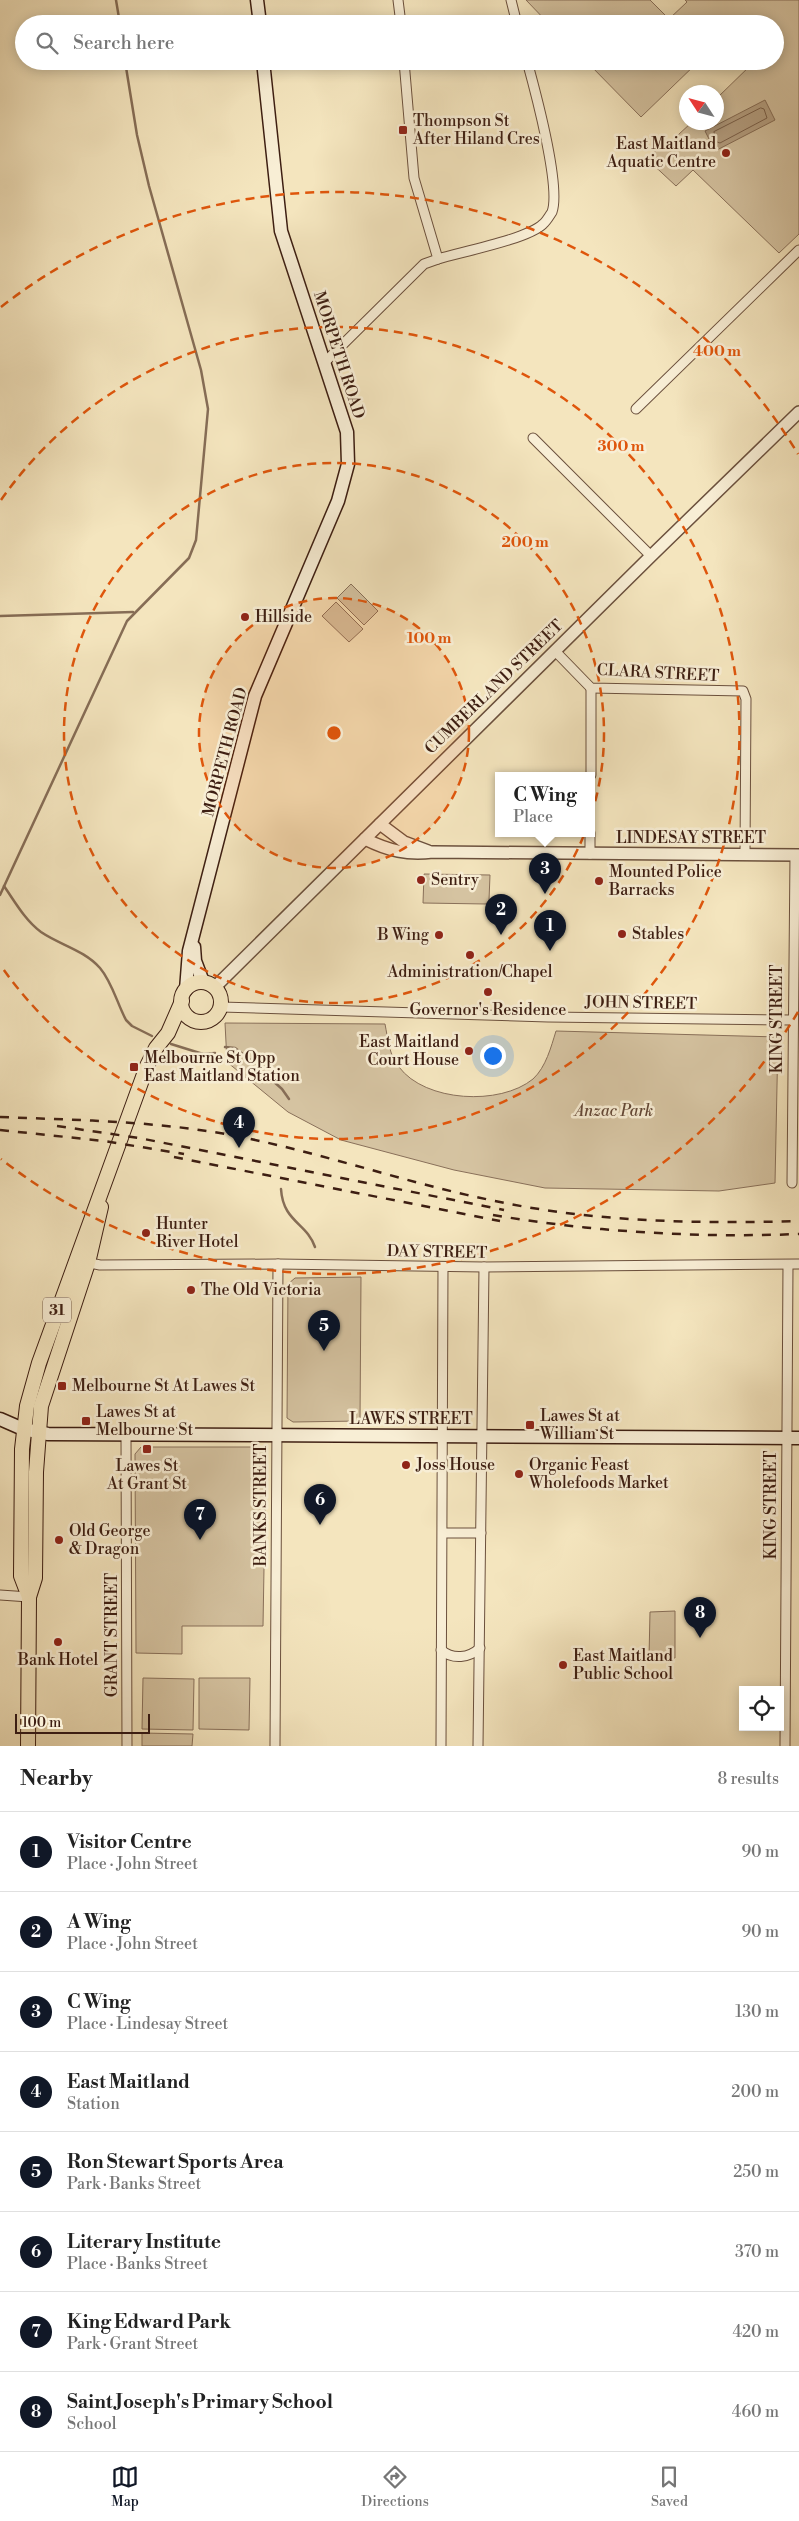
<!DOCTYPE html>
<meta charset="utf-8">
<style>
:root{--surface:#fff;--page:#f2f2f2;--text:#222;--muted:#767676;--line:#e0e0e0;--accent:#111827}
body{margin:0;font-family:"Libre Bodoni",serif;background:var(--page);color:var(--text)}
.controls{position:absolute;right:15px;bottom:15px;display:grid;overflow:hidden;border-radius:0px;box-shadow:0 2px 12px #0003}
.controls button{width:45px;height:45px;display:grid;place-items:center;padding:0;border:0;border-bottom:1px solid var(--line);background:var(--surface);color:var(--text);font:25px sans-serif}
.compass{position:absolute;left:679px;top:85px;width:45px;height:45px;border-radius:50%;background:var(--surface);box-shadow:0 2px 12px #0003;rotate:306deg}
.scale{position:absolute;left:15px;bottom:12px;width:135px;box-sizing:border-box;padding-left:5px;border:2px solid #3d1e12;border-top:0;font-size:14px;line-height:18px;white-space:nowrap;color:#3d1e12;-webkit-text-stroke:4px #f8eed5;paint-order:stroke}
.you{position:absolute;left:492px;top:1055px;width:18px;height:18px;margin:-12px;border:4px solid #fff;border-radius:50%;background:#1a73e8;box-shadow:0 0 0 8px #1a73e833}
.badge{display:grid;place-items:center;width:32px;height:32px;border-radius:50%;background:var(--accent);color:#fff;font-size:16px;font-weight:700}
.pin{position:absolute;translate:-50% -41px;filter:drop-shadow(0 1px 2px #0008)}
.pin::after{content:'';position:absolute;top:26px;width:18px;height:15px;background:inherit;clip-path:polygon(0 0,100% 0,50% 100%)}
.popup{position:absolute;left:495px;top:772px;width:100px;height:65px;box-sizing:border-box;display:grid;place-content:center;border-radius:0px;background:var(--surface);filter:drop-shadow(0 1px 4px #0005);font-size:16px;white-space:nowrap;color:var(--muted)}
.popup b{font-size:19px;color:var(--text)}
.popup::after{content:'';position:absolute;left:50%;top:100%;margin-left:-10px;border:10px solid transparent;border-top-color:var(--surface)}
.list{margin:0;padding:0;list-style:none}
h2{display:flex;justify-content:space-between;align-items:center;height:65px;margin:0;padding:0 20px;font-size:21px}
h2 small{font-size:16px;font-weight:400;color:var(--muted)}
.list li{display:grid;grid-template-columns:32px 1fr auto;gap:15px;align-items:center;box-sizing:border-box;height:80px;padding:0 20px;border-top:1px solid var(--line)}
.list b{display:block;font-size:19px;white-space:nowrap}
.list p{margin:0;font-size:16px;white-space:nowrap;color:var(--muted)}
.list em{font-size:16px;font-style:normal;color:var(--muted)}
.icon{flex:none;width:28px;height:28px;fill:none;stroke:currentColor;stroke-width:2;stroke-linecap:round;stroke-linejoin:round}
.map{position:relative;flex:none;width:799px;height:1746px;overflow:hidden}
.search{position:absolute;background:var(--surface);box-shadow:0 2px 12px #0003;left:15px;right:15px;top:15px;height:55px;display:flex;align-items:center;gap:12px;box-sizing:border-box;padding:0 18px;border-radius:28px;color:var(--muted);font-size:19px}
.sheet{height:705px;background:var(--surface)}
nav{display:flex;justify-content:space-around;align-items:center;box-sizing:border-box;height:70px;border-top:1px solid var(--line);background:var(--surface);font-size:14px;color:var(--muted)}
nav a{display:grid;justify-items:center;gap:2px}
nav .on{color:var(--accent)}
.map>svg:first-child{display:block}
.green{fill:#d5c3a1;stroke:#89705a}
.water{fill:#b6a184;stroke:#866d56}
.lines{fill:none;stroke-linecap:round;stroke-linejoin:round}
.shore{stroke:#7a604b;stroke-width:1}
.stream{stroke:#866d56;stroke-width:2.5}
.minor-casing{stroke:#6b503d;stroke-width:11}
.tertiary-casing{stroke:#6b503d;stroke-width:14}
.secondary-casing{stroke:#3d1e12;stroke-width:15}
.primary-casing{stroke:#3d1e12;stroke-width:16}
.minor{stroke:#f8eed5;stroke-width:9}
.tertiary{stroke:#f8eed5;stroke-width:11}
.secondary{stroke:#f8eed5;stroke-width:12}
.primary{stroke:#f4e5be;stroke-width:14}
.rail{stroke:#3d1e12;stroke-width:2.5;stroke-dasharray:9 9;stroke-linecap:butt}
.ring{fill:none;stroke:#df560c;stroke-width:2.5;stroke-dasharray:9 6}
.poi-dot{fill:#8f2418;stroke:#f8eed5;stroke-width:2}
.labels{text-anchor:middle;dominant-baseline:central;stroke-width:5;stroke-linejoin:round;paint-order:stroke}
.shield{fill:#f8eed5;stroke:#755c4c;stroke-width:1}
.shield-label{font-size:15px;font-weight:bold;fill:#3d1e12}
.poi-label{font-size:16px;fill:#3d1e12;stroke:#f8eed5;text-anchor:start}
.street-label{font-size:16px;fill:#3d1e12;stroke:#f8eed5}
.park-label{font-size:16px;font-style:italic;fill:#634736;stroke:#f8eed5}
.centre{fill:#df560c;stroke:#f8eed5;stroke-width:2.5}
.ring-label{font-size:15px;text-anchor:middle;font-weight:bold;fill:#df560c;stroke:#f8eed5;stroke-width:5;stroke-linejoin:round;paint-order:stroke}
</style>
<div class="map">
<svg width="799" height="1746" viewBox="0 0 799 1746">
<rect width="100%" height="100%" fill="#f4e5be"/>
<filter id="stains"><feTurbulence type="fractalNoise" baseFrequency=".004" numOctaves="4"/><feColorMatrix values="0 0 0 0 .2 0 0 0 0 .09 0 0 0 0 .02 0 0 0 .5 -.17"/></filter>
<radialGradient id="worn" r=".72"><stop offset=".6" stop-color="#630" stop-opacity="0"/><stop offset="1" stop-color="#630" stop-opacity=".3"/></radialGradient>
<!-- green -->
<g class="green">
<path d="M526,0H650L669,19L687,2L685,0H799V234L779,253L693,170L676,186L647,159L662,145L665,147L691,123L716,122L717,98L755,61H775V24H549Z"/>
<path d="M586,61H699L641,117Z"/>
<path d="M351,584L378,611L364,625L337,598Z"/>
<path d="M336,602L363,629L349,642L322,616Z"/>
<path d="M424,874L490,875L489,900L486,904L423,903Z"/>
<path d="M225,1023L385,1024C388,1039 389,1055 399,1067C425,1102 500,1106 533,1079C546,1067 551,1047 556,1031L778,1037L775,1183L719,1191L545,1188L454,1170L341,1140L288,1112L227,1062Z"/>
<path d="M361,1277L360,1421L293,1422L287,1418L288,1284L295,1278Z"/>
<path d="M141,1447H259L266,1453L263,1626H182V1654L136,1653L135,1454Z"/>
<path d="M675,1611V1658H649L650,1612Z"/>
<path d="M143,1678L194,1679L193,1730L142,1729Z"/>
<path d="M199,1678H250L249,1730L199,1729Z"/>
<path d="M142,1733L193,1734L192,1746H142Z"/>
</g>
<!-- water -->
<path class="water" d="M765,100L775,120L715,151L705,131Z"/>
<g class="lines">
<!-- shore -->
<path class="shore" d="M761,108L764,109L767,118L720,143L717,142L714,132Z"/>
<!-- stream -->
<g class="stream">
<path d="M116,0L120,24"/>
<path d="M0,616L133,612"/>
<path d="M4,886C15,902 25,920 41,932C60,945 84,950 100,968C112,982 117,1003 126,1020L132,1026L152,1036"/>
<path d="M0,895L127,621L189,558L196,540L208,409L201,370L149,186L137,135L125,61"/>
<path d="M171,1044L203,1054L215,1053"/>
<path d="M225,1047L235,1048L252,1061"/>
<path d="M264,1073L282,1089L289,1099"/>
<path d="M281,1189C283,1222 307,1223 315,1247"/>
</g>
<defs>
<g id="minor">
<path d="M398,0L401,24"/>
<path d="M511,0L517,24"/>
<path d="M438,259C461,252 528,239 543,224C546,222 550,215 552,212C561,187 535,90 527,61"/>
<path d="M325,362L424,264L438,259L414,178L404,61"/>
<path d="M636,409L799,250"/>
<path d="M533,438L651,556"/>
<path d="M555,651L591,688L743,691L746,699L745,855"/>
<path d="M591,775V688"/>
<path d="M590,854V833"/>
<path d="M221,1007L548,1017L792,1020"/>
<path d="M792,1183L795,855"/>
<path d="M85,1262L100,1265L278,1264L484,1267L799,1264"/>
<path d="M126,1435L127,1746"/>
<path d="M443,1533H481"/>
<path d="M0,1595L29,1597"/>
<path d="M441,1650C453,1660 469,1658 480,1648"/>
<path d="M275,1746L278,1264"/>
<path d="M441,1746L443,1267"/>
<path d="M478,1746L484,1267"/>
<path d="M785,1746L788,1265"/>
</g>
<g id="tertiary">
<path d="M380,824L404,842L428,851"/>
<path d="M365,839C389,851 407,855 433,852L799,855"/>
<path d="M215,987L651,556L799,412"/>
</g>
<g id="secondary">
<path d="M257,0L260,24"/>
<path d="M194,947L195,961L203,982"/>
<path d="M186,990L189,951L255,696L338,501L348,464L347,432L281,231L263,61"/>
<path d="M0,1419L23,1429L48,1434L799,1438"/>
</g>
<g id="primary">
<circle cx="201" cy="1002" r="20"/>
<path d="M29,1597L21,1576L22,1449L27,1406L39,1363L147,1066L156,1048L168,1033L182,1001"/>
<path d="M28,1746L29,1597L35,1578L36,1472L41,1406L88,1263L101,1207"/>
</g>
</defs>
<!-- minor casing -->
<use href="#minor" class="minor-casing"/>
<!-- tertiary casing -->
<use href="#tertiary" class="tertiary-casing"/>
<!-- secondary casing -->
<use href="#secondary" class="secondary-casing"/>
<!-- primary casing -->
<use href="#primary" class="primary-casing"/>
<!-- minor -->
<use href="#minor" class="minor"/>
<!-- tertiary -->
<use href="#tertiary" class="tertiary"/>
<!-- secondary -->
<use href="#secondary" class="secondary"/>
<!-- primary -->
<use href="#primary" class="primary"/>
<!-- rail -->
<g class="rail">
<path d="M0,1117C77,1120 155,1121 231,1135C320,1152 406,1183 495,1201C594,1222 698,1224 799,1221"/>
<path d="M57,1126L139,1138L504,1210"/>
<path d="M0,1130L104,1141L184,1154"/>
<path d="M174,1157L500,1221"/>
<path d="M493,1215C594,1232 697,1238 799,1234"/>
</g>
</g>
<!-- distance rings -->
<circle cx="334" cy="733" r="135" fill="#df560c" fill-opacity=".12"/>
<g class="ring">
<circle cx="334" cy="733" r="135"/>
<circle cx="334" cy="733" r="270"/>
<path d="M1 500A406 406 0 1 1 1 966"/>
<path d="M798 1012A541 541 0 0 1 1 1159M1 307A541 541 0 0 1 798 454"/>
</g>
<!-- markers -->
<g class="poi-dot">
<rect x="398" y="125" width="10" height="10" rx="2.5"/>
<circle cx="726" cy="153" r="5"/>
<circle cx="245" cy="617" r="5"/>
<circle cx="421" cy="880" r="5"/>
<circle cx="599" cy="881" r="5"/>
<circle cx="622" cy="934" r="5"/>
<circle cx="439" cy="935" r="5"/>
<circle cx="470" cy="955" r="5"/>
<circle cx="488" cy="992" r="5"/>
<circle cx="469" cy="1051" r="5"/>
<rect x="129" y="1062" width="10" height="10" rx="2.5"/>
<circle cx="146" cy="1233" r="5"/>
<circle cx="191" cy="1290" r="5"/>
<rect x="57" y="1381" width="10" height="10" rx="2.5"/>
<rect x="81" y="1416" width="10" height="10" rx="2.5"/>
<rect x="525" y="1420" width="10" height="10" rx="2.5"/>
<rect x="142" y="1444" width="10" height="10" rx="2.5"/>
<circle cx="406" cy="1465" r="5"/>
<circle cx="519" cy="1474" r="5"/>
<circle cx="59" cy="1540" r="5"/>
<circle cx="58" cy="1642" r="5"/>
<circle cx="563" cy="1665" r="5"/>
</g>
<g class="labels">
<!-- shield labels -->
<rect class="shield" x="43" y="1297.5" width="28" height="25" rx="4"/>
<g class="shield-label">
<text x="57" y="1310">31</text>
</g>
<!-- poi labels -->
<g class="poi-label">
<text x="413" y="121">Thompson St<tspan x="413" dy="18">After Hiland Cres</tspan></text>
<text x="716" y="144" text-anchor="end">East Maitland<tspan x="716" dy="18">Aquatic Centre</tspan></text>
<text x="255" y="617">Hillside</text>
<text x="609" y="872">Mounted Police<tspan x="609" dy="18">Barracks</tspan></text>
<text x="431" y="880">Sentry</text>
<text x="632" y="934">Stables</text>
<text x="429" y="935" text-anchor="end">B Wing</text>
<text x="470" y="972" text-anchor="middle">Administration/Chapel</text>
<text x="488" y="1010" text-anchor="middle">Governor's Residence</text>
<text x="459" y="1042" text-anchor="end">East Maitland<tspan x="459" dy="18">Court House</tspan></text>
<text x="144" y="1058">Melbourne St Opp<tspan x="144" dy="18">East Maitland Station</tspan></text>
<text x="156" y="1224">Hunter<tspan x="156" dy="18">River Hotel</tspan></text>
<text x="201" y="1290">The Old Victoria</text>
<text x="72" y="1386">Melbourne St At Lawes St</text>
<text x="96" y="1412">Lawes St at<tspan x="96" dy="18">Melbourne St</tspan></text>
<text x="540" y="1416">Lawes St at<tspan x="540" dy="18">William St</tspan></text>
<text x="416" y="1465">Joss House</text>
<text x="529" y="1465">Organic Feast<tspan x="529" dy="18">Wholefoods Market</tspan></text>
<text x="147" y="1466" text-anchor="middle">Lawes St<tspan x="147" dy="18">At Grant St</tspan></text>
<text x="69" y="1531">Old George<tspan x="69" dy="18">&amp; Dragon</tspan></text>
<text x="573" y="1656">East Maitland<tspan x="573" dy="18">Public School</tspan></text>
<text x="58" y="1660" text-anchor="middle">Bank Hotel</text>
</g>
<!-- street labels -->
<g class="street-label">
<text transform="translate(339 355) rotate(72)">MORPETH ROAD</text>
<text transform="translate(658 673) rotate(3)">CLARA STREET</text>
<text transform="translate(494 687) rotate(-44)">CUMBERLAND STREET</text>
<text transform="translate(225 752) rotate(-75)">MORPETH ROAD</text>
<text x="691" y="838">LINDESAY STREET</text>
<text transform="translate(641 1003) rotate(1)">JOHN STREET</text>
<text transform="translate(777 1019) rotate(-90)">KING STREET</text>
<text transform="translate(437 1252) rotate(1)">DAY STREET</text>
<text x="411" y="1419">LAWES STREET</text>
<text transform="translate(261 1505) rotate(-90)">BANKS STREET</text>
<text transform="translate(771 1505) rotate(-90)">KING STREET</text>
<text transform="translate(112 1635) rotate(-90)">GRANT STREET</text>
</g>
<!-- park labels -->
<g class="park-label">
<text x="614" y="1111">Anzac Park</text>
</g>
</g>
<circle cx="334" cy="733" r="8" class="centre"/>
<g class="ring-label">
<text x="717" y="356">400 m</text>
<text x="621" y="451">300 m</text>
<text x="525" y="547">200 m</text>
<text x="429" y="643">100 m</text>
</g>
<rect width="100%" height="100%" filter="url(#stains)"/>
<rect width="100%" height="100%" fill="url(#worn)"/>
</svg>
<div class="controls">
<button><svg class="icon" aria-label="locate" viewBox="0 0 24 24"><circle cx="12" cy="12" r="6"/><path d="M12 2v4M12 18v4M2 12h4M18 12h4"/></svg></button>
</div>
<svg class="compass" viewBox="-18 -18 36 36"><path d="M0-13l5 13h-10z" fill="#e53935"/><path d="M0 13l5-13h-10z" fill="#767676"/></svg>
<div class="scale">100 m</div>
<div class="you"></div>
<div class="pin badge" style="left:550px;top:951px">1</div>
<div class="pin badge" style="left:501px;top:935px">2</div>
<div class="pin badge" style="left:545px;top:894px">3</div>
<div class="popup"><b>C Wing</b>Place</div>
<div class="pin badge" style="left:239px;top:1148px">4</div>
<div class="pin badge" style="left:324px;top:1351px">5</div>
<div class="pin badge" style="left:320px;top:1525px">6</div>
<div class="pin badge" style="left:200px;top:1540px">7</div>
<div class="pin badge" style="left:700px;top:1638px">8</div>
<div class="search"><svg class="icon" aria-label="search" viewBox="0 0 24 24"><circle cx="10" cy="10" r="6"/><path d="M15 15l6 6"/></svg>Search here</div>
</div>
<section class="sheet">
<h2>Nearby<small>8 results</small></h2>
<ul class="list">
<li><span class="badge">1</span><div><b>Visitor Centre</b><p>Place · John Street</p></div><em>90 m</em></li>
<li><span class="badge">2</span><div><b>A Wing</b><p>Place · John Street</p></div><em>90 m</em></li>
<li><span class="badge">3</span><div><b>C Wing</b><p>Place · Lindesay Street</p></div><em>130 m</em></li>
<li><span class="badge">4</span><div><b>East Maitland</b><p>Station</p></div><em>200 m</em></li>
<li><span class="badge">5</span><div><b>Ron Stewart Sports Area</b><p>Park · Banks Street</p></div><em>250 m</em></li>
<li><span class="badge">6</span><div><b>Literary Institute</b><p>Place · Banks Street</p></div><em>370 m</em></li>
<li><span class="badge">7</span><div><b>King Edward Park</b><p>Park · Grant Street</p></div><em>420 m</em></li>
<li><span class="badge">8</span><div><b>Saint Joseph's Primary School</b><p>School</p></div><em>460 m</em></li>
</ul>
</section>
<nav>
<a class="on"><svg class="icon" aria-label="map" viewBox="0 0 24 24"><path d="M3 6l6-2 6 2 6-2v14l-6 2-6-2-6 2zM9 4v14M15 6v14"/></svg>Map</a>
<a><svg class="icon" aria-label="directions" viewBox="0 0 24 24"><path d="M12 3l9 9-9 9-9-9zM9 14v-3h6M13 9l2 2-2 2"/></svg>Directions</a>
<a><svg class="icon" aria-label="saved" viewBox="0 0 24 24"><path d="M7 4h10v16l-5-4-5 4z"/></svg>Saved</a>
</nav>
